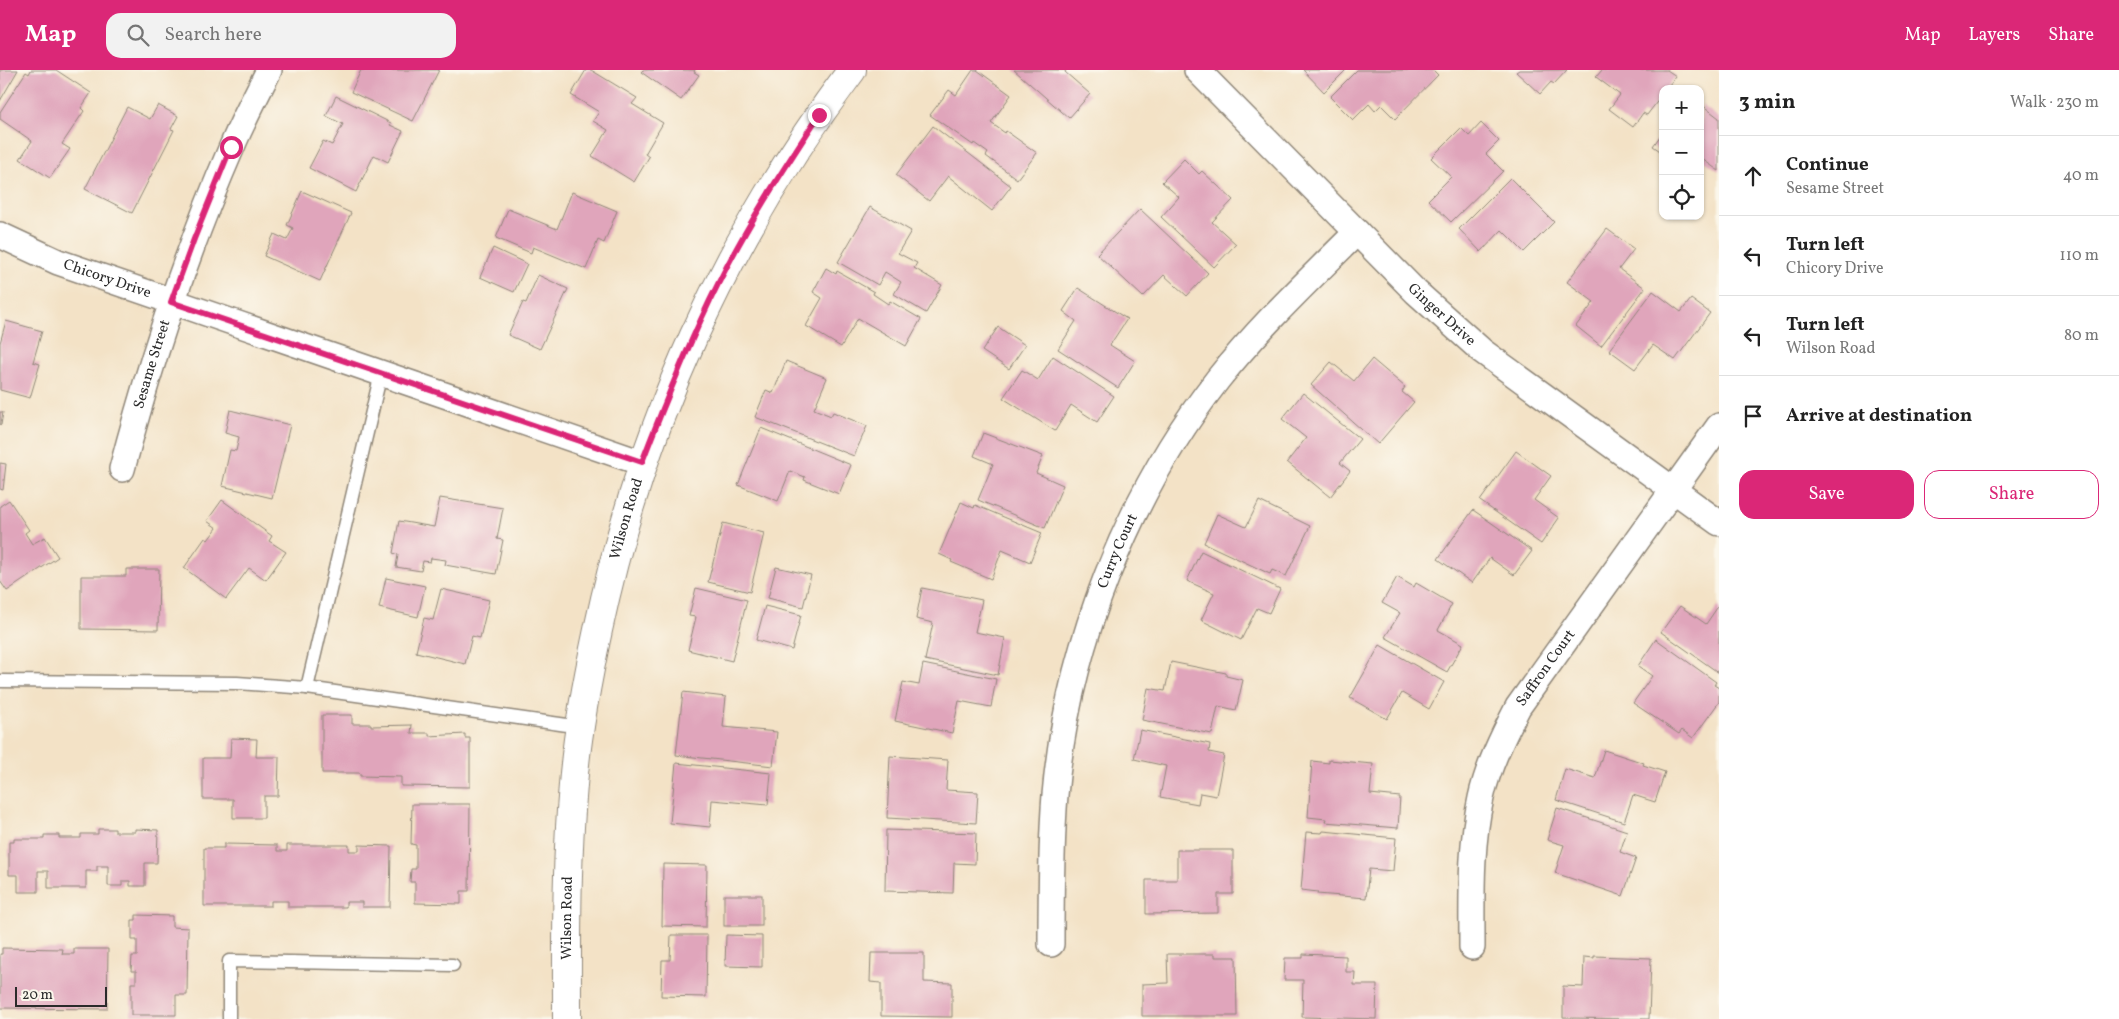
<!DOCTYPE html>
<meta charset="utf-8">
<style>
:root{--surface:#fff;--page:#f2f2f2;--text:#222;--muted:#767676;--line:#e0e0e0;--accent:#db2777}
body{margin:0;font-family:Vollkorn,serif;background:var(--page);color:var(--text)}
.controls{position:absolute;right:15px;top:15px;display:grid;overflow:hidden;border-radius:10px;box-shadow:0 1px 4px #0004}
.controls button{width:45px;height:45px;display:grid;place-items:center;padding:0;border:0;border-bottom:1px solid var(--line);background:var(--surface);color:var(--text);font:25px sans-serif}
.scale{position:absolute;left:15px;bottom:12px;width:92px;box-sizing:border-box;padding-left:5px;border:2px solid #2b2b2b;border-top:0;font-size:14px;line-height:18px;white-space:nowrap;color:#2b2b2b;-webkit-text-stroke:4px #fbf7ec;paint-order:stroke}
.stop{position:absolute;width:15px;height:15px;margin:-11px;border:4px solid #db2777;border-radius:50%;background:#fff}
.stop.end{background:#db2777;border-color:#fff;box-shadow:0 1px 5px #0008}
.list{margin:0;padding:0;list-style:none}
h2{display:flex;justify-content:space-between;align-items:center;height:65px;margin:0;padding:0 20px;font-size:21px}
h2 small{font-size:16px;font-weight:400;color:var(--muted)}
.list li{display:grid;grid-template-columns:32px 1fr auto;gap:15px;align-items:center;box-sizing:border-box;height:80px;padding:0 20px;border-top:1px solid var(--line)}
.list b{display:block;font-size:19px;white-space:nowrap}
.list p{margin:0;font-size:16px;white-space:nowrap;color:var(--muted)}
.list em{font-size:16px;font-style:normal;color:var(--muted)}
.actions{display:flex;gap:10px;padding:15px 20px}
.actions a{flex:1;padding:11px 0;border:1px solid var(--accent);border-radius:15px;text-align:center;font-size:18px;color:var(--accent)}
.actions .main{background:var(--accent);color:#fff}
.icon{flex:none;width:28px;height:28px;fill:none;stroke:currentColor;stroke-width:2;stroke-linecap:round;stroke-linejoin:round}
.map{position:relative;flex:none;width:1719px;height:949px;overflow:hidden}
header{display:flex;align-items:center;gap:30px;box-sizing:border-box;height:70px;padding:0 25px;background:var(--accent);color:#fff}
header strong{font-size:24px}
nav{display:flex;gap:28px;margin-inline-start:auto;font-size:18px}
.search{width:350px;height:45px;background:var(--page);display:flex;align-items:center;gap:12px;box-sizing:border-box;padding:0 18px;border-radius:15px;color:var(--muted);font-size:19px}
main{display:flex}
aside{flex:1;background:var(--surface)}
.map>svg:first-child{display:block}
.building{fill:#e0a5bb}
.lines{fill:none;stroke-linecap:round;stroke-linejoin:round}
.service-casing{stroke:#8f8678;stroke-width:15}
.minor-casing{stroke:#8f8678;stroke-width:28}
.tertiary-casing{stroke:#8f8678;stroke-width:30}
.service{stroke:#fff;stroke-width:12}
.minor{stroke:#fff;stroke-width:25}
.tertiary{stroke:#fff;stroke-width:28}
.route{stroke:#db2777;stroke-width:6}
.labels{text-anchor:middle;dominant-baseline:central;stroke-width:4.5;stroke-linejoin:round;paint-order:stroke}
.street-label{font-size:15px;fill:#2b2b2b;stroke:#fbf7ec}
</style>
<header>
<strong>Map</strong>
<div class="search"><svg class="icon" aria-label="search" viewBox="0 0 24 24"><circle cx="10" cy="10" r="6"/><path d="M15 15l6 6"/></svg>Search here</div>
<nav><a>Map</a><a>Layers</a><a>Share</a></nav>
</header>
<main>
<div class="map">
<svg width="1719" height="949" viewBox="0 0 1719 949">
<rect width="100%" height="100%" fill="#fbf7ec"/>
<filter id="ink" filterUnits="userSpaceOnUse"><feTurbulence type="fractalNoise" baseFrequency=".02" numOctaves="2"/><feDisplacementMap in="SourceGraphic" scale="10" xChannelSelector="R" yChannelSelector="G"/><feConvolveMatrix kernelMatrix="1 2 1 2 8 2 1 2 1" color-interpolation-filters="sRGB"/></filter>
<filter id="wash" filterUnits="userSpaceOnUse"><feTurbulence type="fractalNoise" baseFrequency=".0096" numOctaves="4" result="noise"/><feDisplacementMap in="SourceGraphic" scale="20" xChannelSelector="R" yChannelSelector="G"/><feGaussianBlur stdDeviation="1.12" result="paint"/><feColorMatrix in="noise" values="0 0 0 0 0 0 0 0 0 0 0 0 0 0 0 0 0 1.4 0 .05"/><feComposite in="paint" operator="in"/></filter>
<g filter="url(#wash)">
<rect width="100%" height="100%" fill="#f3e2c6"/>
<g id="blocks">
<!-- building -->
<g class="building">
<path d="M0,0H18L0,31Z"/>
<path d="M31,0H56L91,23L81,38L84,41L62,74L70,79L50,108L20,89L32,71L0,49V42L26,2L29,4Z"/>
<path d="M361,0H439L413,51L351,22Z"/>
<path d="M586,0H591L637,28L632,34L663,53L645,84L649,87L634,112L592,86L608,60L593,51L599,42L571,25Z"/>
<path d="M643,0H695L694,2L699,5L681,30L641,2Z"/>
<path d="M973,0H977L1011,25L991,53L1005,63L1006,61L1037,83L1017,109L986,86L988,83L974,73L973,75L930,45L949,20L956,25Z"/>
<path d="M1014,0H1066L1065,2L1090,24L1069,48Z"/>
<path d="M1303,0H1346L1324,22Z"/>
<path d="M1357,0H1433L1438,5L1395,49L1381,35L1375,41L1369,34L1353,50L1330,27Z"/>
<path d="M1519,0H1567L1554,14L1551,12L1540,24L1516,2Z"/>
<path d="M1602,0H1667L1676,6L1666,19H1663V24L1647,45L1643,43L1633,57L1609,39L1620,25L1596,7Z"/>
<path d="M336,26L391,53L390,55L403,61L388,92L374,85L356,122L309,98L323,71L332,75L343,54L326,46Z"/>
<path d="M158,35L178,46L171,59L174,60L132,143L85,119L127,37L150,49Z"/>
<path d="M1702,35L1719,48V101L1702,89L1700,91Z"/>
<path d="M1481,53L1499,71L1486,84L1503,101L1451,152L1428,130L1451,107L1431,88L1461,58L1469,66Z"/>
<path d="M933,56L1011,116L992,141L948,106L929,131L896,105Z"/>
<path d="M1663,62V83L1653,76Z"/>
<path d="M1184,89L1199,104L1202,101L1233,130L1212,152L1236,174L1214,197L1161,147L1179,127L1162,112Z"/>
<path d="M1510,108L1554,152L1524,182L1502,160L1481,182L1459,159Z"/>
<path d="M302,121L351,143L320,211L264,186L274,164L287,170L293,158L287,155Z"/>
<path d="M572,122L617,141L604,173L598,170L586,199L533,177L531,183L496,168L508,139L557,159Z"/>
<path d="M870,137L911,161L898,183L917,193L914,198L942,215L926,243L894,224L901,212L885,202L878,215L838,192Z"/>
<path d="M1140,139L1208,203L1187,226L1164,205L1143,227L1097,184Z"/>
<path d="M1607,159L1634,179L1619,199L1645,218L1601,276L1576,256L1594,232L1567,212Z"/>
<path d="M493,178L527,194L514,222L480,207Z"/>
<path d="M826,198L836,204L837,201L874,222L873,224L888,234L890,231L921,249L906,276L858,248L841,277L806,256L822,228L813,222Z"/>
<path d="M538,205L568,219L540,279L508,265L523,232L526,233Z"/>
<path d="M1078,218L1127,249L1110,275L1135,291L1118,318L1058,279L1076,251L1063,241Z"/>
<path d="M1653,221L1681,242L1691,229L1710,243L1675,290L1653,275L1635,299L1609,280Z"/>
<path d="M6,251L42,261L33,292L40,294L30,328L0,320V273Z"/>
<path d="M998,257L1025,275L1009,299L982,281Z"/>
<path d="M1053,286L1114,326L1097,352L1071,335L1055,361L1003,328L1022,300L1038,310Z"/>
<path d="M1372,289L1405,317L1402,322L1414,332L1378,374L1311,315L1331,292L1354,311Z"/>
<path d="M786,291L827,308L814,339L831,346L833,342L867,356L854,386L755,347L766,320L773,323Z"/>
<path d="M1303,323L1360,369L1340,393L1350,401L1330,427L1287,392L1306,368L1282,349Z"/>
<path d="M230,340L290,355L272,428L222,416L230,380L236,381L239,367L225,363Z"/>
<path d="M0,342H3L1,355H0Z"/>
<path d="M761,358L851,395L839,424L804,410L805,407L790,401L778,431L738,415Z"/>
<path d="M983,363L1043,386L1036,403L1063,415L1045,458L978,430L993,394L974,386Z"/>
<path d="M1516,381L1551,406L1534,430L1559,448L1541,474L1480,431Z"/>
<path d="M0,393L6,394L3,420L0,419Z"/>
<path d="M440,428L503,438L497,469L503,470L496,504L445,495L446,490L431,488L430,492L423,491L421,501L396,497L398,485L393,483L399,451L434,457Z"/>
<path d="M9,430L29,460L25,463L32,474L45,467L58,487L7,521L0,511V436Z"/>
<path d="M222,430L272,466L269,471L286,482L266,510L249,498L226,529L184,498L205,468L208,470L217,458L207,451Z"/>
<path d="M1259,431L1310,456L1286,506L1272,500L1270,504L1204,473L1217,444L1246,457Z"/>
<path d="M961,432L974,438L975,435L1042,463L1030,492L1002,480L991,509L951,492L952,490L939,484Z"/>
<path d="M1473,440L1532,481L1514,505L1490,488L1472,513L1438,489Z"/>
<path d="M723,453L764,463L750,522L708,512Z"/>
<path d="M1201,481L1280,519L1269,543L1257,538L1241,570L1201,550L1214,523L1187,511Z"/>
<path d="M776,497L811,505L803,537L768,528Z"/>
<path d="M126,499H159L158,560L81,559V506H126Z"/>
<path d="M1397,507L1414,517L1416,513L1452,534L1438,560L1463,574L1447,602L1385,567L1400,543L1382,533Z"/>
<path d="M386,508L425,516L418,547L379,538Z"/>
<path d="M696,518L747,530L732,591L688,580L696,547L689,546Z"/>
<path d="M922,518L982,530L975,562L1005,568L998,605L925,590L933,553L916,549Z"/>
<path d="M441,519L489,530L480,568L472,566L465,594L416,582L424,548L433,550Z"/>
<path d="M1719,535V603L1661,562L1680,536L1706,554Z"/>
<path d="M765,536L801,545L792,580L756,570Z"/>
<path d="M1656,569L1716,612L1714,615L1719,618V632L1693,668L1682,660L1679,664L1633,633L1652,606L1638,596Z"/>
<path d="M1380,575L1444,612L1429,639L1402,623L1387,649L1350,628Z"/>
<path d="M1171,592L1226,603V606L1243,610L1236,640L1218,636L1212,664L1142,650L1148,618L1165,621Z"/>
<path d="M923,594L996,609L991,637L959,631L952,663L895,651L903,612L919,615Z"/>
<path d="M683,622L726,627L723,657L777,662L773,696L676,685Z"/>
<path d="M322,645H352V654H371V656L412,655L411,663H429V666L465,664V668H470V717L401,716V707L360,706V703H322Z"/>
<path d="M1140,660L1210,674L1209,682L1224,685L1216,726L1200,723L1198,734L1160,727L1166,696L1134,689Z"/>
<path d="M231,668L257,669L256,687H279L278,726H264V748H233V729H203V688H230Z"/>
<path d="M1604,680L1644,693L1643,695L1665,702L1655,732L1633,725L1624,752L1556,730L1565,699L1595,708Z"/>
<path d="M890,686L948,690L946,720L978,722L976,753L887,748Z"/>
<path d="M1329,690L1373,694L1370,724L1400,727L1398,758L1325,752L1326,749L1308,747L1312,691L1329,693Z"/>
<path d="M676,693L771,703L768,735L712,730L710,757L670,753Z"/>
<path d="M412,734H470L469,821H461V834L415,833V812H410L411,799H416V775L411,774Z"/>
<path d="M1557,738L1627,761L1620,782L1636,788L1623,826L1555,803L1564,775L1547,770Z"/>
<path d="M98,759H115V762H135V759L158,760L157,793H145V816H130V811H122V816H108V796H97V801H86V818H48V801H38V822H18V805H9V772H14V769H44V765H59V768H81V764H98Z"/>
<path d="M886,760L976,763L975,794L954,793L953,823L885,821Z"/>
<path d="M1323,761L1396,768L1393,801L1369,799L1366,828L1317,824L1318,822L1301,820L1306,762L1322,763Z"/>
<path d="M224,774L277,775V781H287V775H349V781H359V775L391,776L390,837H362V832H346V837H288V831H271V836H204V778H224Z"/>
<path d="M1177,780H1233V824H1218V843L1146,844V810H1177Z"/>
<path d="M663,794L707,795L706,857L662,856Z"/>
<rect x="724" y="825" width="38" height="31"/>
<path d="M136,845L172,846V857L188,858L187,925H176V945H131V913H136V901H131L132,886H137V870H132V850H136Z"/>
<path d="M671,865H707L706,927L661,926L662,890H670Z"/>
<path d="M726,865L762,866V897L725,896Z"/>
<path d="M2,878L63,879L62,884H74V879H108L107,939L0,938V884H2Z"/>
<path d="M871,883H924V912L952,913V947L881,946V913L870,912Z"/>
<path d="M1167,884H1215V887H1236L1237,946H1142V914L1168,913Z"/>
<path d="M1303,884L1346,886V902H1355L1354,915H1377L1376,949L1302,947L1303,910H1284L1285,888H1303Z"/>
<path d="M1594,886L1651,888L1649,949L1563,948V916L1583,917L1584,887L1594,888Z"/>
</g>
</g>
</g>
<g filter="url(#ink)">
<use href="#blocks" fill-opacity="0" stroke="#8f8678" stroke-width="1"/>
<g class="lines">
<defs>
<g id="service">
<path d="M0,611L237,613L307,618L581,657"/>
<path d="M307,618L381,303"/>
<path d="M229,949V891L453,895"/>
</g>
<g id="minor">
<path id="s1" d="M1197,0L1416,222L1482,281L1719,453"/>
<path id="s2" d="M0,165L58,192L642,393"/>
<path id="s3" d="M122,399C151,289 186,183 231,79C242,52 256,26 269,0"/>
<path id="s4" d="M1051,874C1051,824 1051,774 1055,725C1068,576 1127,426 1218,309C1260,256 1309,210 1357,162"/>
<path id="s5" d="M1472,877C1472,827 1470,777 1481,728C1488,696 1503,666 1518,637L1719,356"/>
</g>
<g id="tertiary">
<path id="s6" d="M567,949C567,871 566,793 573,715C577,663 587,611 598,560C642,353 725,169 852,0"/>
</g>
</defs>
<!-- service casing -->
<use href="#service" class="service-casing"/>
<!-- minor casing -->
<use href="#minor" class="minor-casing"/>
<!-- tertiary casing -->
<use href="#tertiary" class="tertiary-casing"/>
<!-- service -->
<use href="#service" class="service"/>
<!-- minor -->
<use href="#minor" class="minor"/>
<!-- tertiary -->
<use href="#tertiary" class="tertiary"/>
</g>
</g>
<g class="lines" filter="url(#ink)">
<!-- route -->
<path class="route" d="M231,77L194,169L171,232L642,392C665,332 689,272 718,214C747,155 783,100 819,45"/>
</g>
<g class="labels">
<!-- street labels -->
<g class="street-label">
<text stroke="none"><textPath href="#s2" startOffset="116">Chicory Drive</textPath></text>
<text stroke="none"><textPath href="#s1" startOffset="346">Ginger Drive</textPath></text>
<text stroke="none"><textPath href="#s3" startOffset="109">Sesame Street</textPath></text>
<text stroke="none"><textPath href="#s6" startOffset="506">Wilson Road</textPath></text>
<text stroke="none"><textPath href="#s4" startOffset="402">Curry Court</textPath></text>
<text stroke="none"><textPath href="#s5" startOffset="296">Saffron Court</textPath></text>
<text stroke="none"><textPath href="#s6" startOffset="101">Wilson Road</textPath></text>
</g>
</g>
</svg>
<div class="controls">
<button>+</button>
<button>−</button>
<button><svg class="icon" aria-label="locate" viewBox="0 0 24 24"><circle cx="12" cy="12" r="6"/><path d="M12 2v4M12 18v4M2 12h4M18 12h4"/></svg></button>
</div>
<div class="scale">20 m</div>
<div class="stop" style="left:231px;top:77px"></div>
<div class="stop end" style="left:819px;top:45px"></div>
</div>
<aside>
<h2>3 min<small>Walk · 230 m</small></h2>
<ul class="list">
<li><svg class="icon" aria-label="ahead" viewBox="0 0 24 24"><path d="M12 20V5M6 11l6-6 6 6"/></svg><div><b>Continue</b><p>Sesame Street</p></div><em>40 m</em></li>
<li><svg class="icon" aria-label="left" viewBox="0 0 24 24"><path d="M17 20v-9H6M10 6l-5 5 5 5"/></svg><div><b>Turn left</b><p>Chicory Drive</p></div><em>110 m</em></li>
<li><svg class="icon" aria-label="left" viewBox="0 0 24 24"><path d="M17 20v-9H6M10 6l-5 5 5 5"/></svg><div><b>Turn left</b><p>Wilson Road</p></div><em>80 m</em></li>
<li><svg class="icon" aria-label="arrive" viewBox="0 0 24 24"><path d="M6 21V4h12l-3 4 3 4H6"/></svg><div><b>Arrive at destination</b></div></li>
</ul>
<div class="actions"><a class="main">Save</a><a>Share</a></div>
</aside>
</main>
